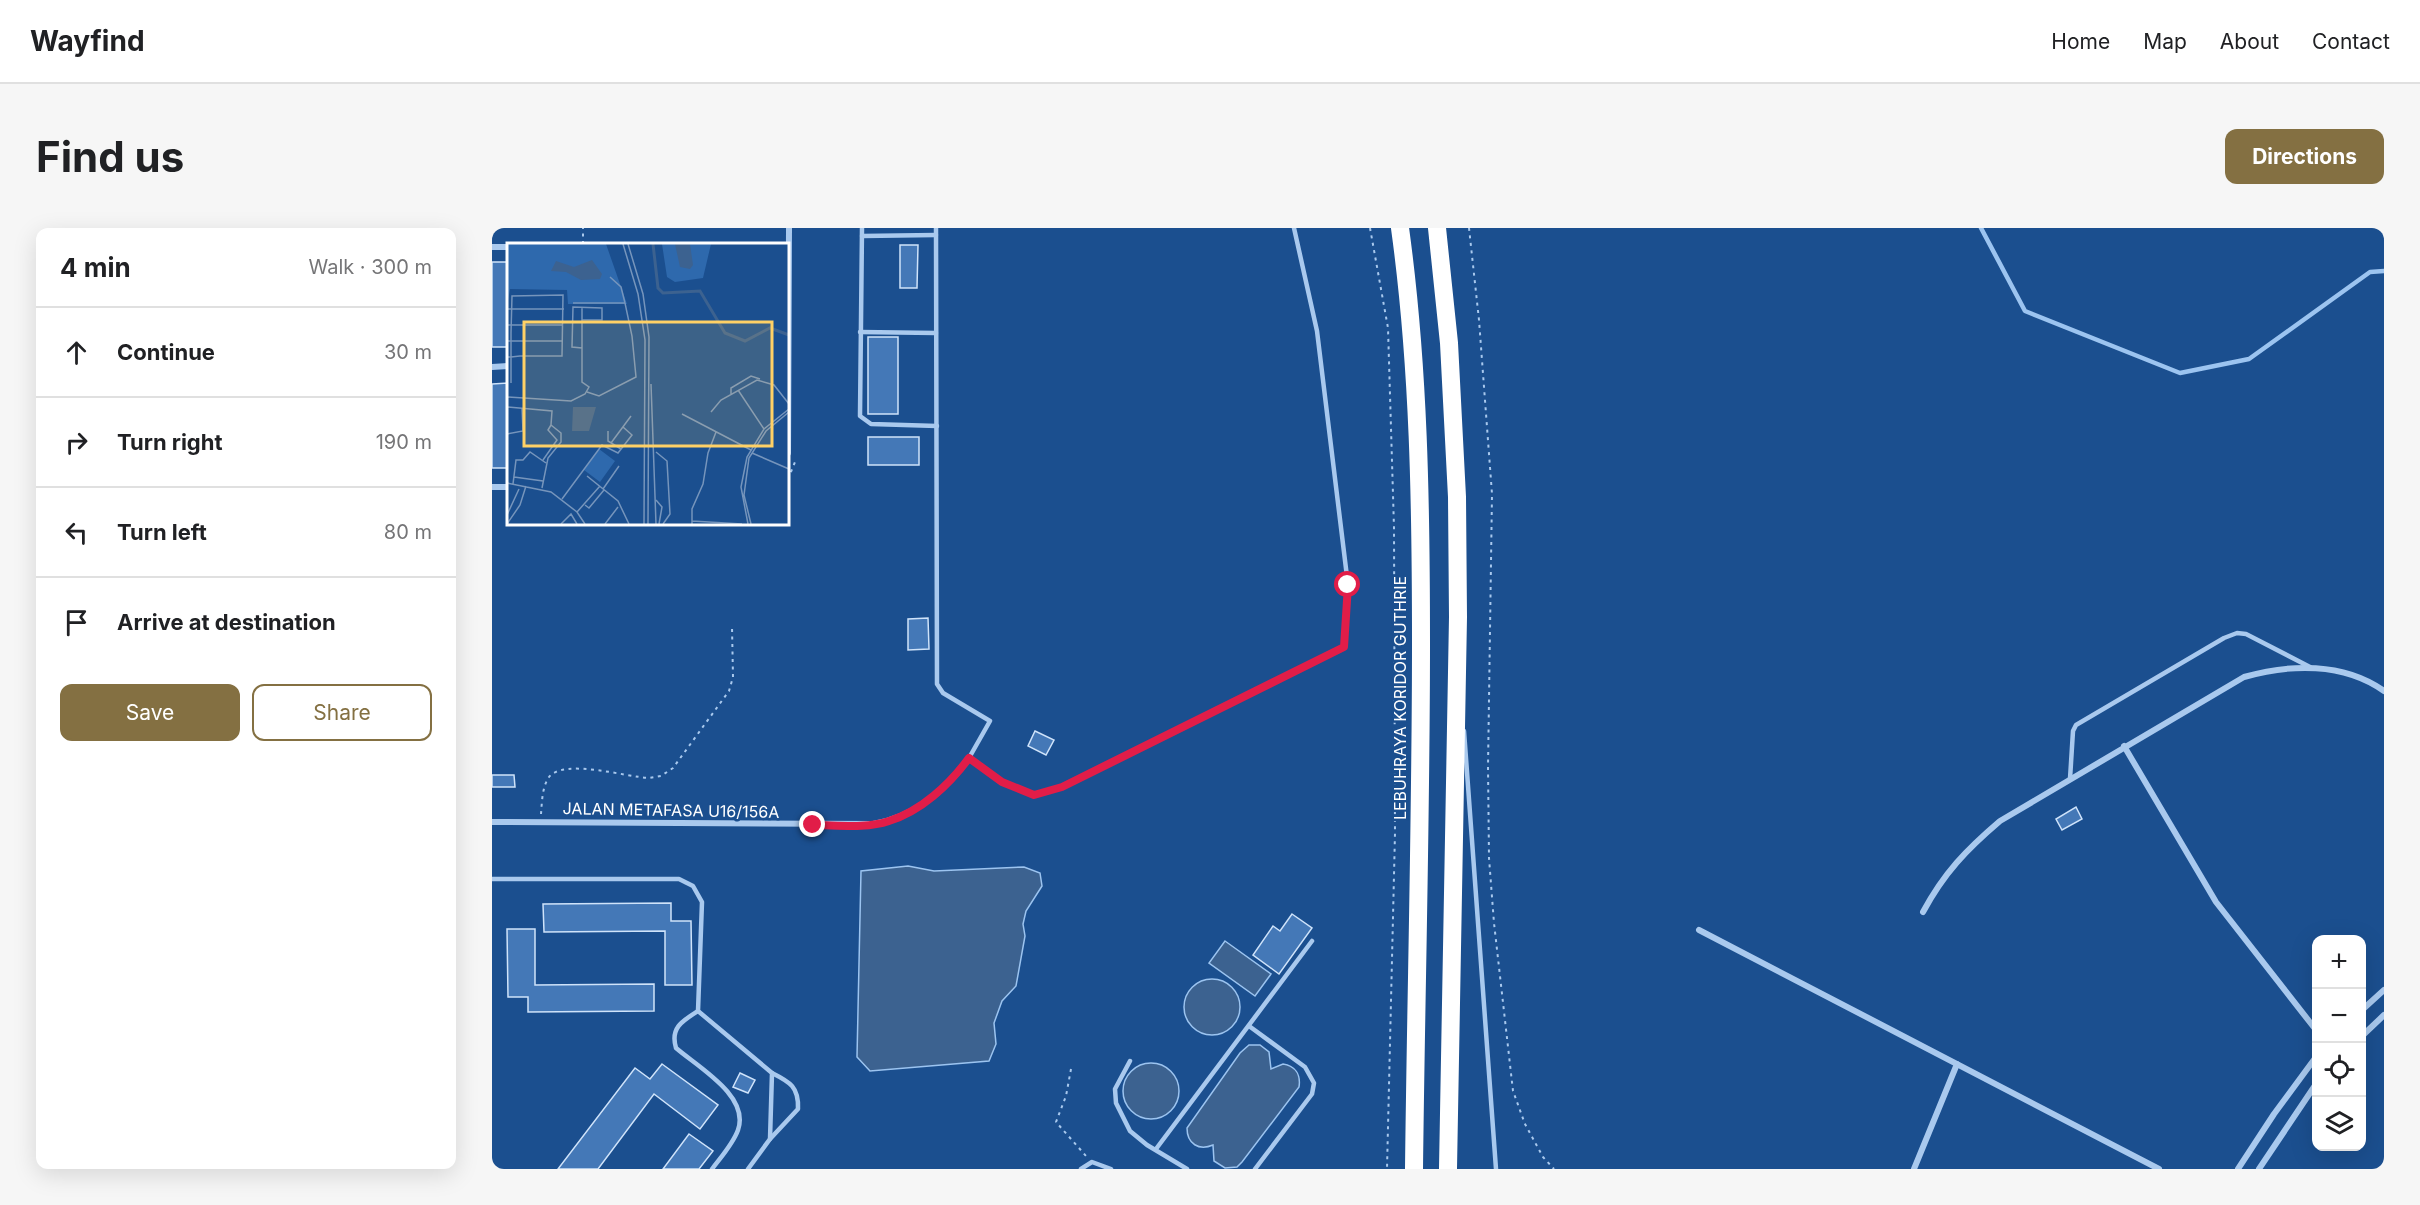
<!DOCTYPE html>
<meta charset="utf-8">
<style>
:root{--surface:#fff;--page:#f6f6f6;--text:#202124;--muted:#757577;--line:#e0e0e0;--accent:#847042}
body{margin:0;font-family:Inter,sans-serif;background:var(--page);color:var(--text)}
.controls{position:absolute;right:18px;bottom:18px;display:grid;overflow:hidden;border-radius:12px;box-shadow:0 6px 24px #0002}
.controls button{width:54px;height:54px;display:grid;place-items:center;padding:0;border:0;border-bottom:2px solid var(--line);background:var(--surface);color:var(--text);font:30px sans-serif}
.stop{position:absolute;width:18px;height:18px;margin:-14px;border:4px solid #e11d48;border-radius:50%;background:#fff}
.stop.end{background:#e11d48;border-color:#fff;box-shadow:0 2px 6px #0008}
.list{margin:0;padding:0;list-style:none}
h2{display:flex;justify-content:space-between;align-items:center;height:78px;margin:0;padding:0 24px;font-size:26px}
h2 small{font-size:20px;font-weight:400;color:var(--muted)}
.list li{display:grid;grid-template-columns:39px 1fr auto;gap:18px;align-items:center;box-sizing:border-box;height:90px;padding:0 24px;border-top:2px solid var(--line)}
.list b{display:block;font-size:22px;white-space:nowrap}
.list em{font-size:20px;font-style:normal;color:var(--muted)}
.actions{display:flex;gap:12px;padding:18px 24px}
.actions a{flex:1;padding:14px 0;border:2px solid var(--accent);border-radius:12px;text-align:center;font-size:21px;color:var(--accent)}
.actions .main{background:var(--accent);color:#fff}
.icon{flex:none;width:33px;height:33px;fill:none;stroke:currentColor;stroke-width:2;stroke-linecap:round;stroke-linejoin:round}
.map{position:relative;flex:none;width:1892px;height:941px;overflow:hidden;border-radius:12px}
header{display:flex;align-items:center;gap:36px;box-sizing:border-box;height:84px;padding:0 30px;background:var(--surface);border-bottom:2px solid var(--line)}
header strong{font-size:28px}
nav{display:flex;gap:33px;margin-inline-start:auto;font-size:21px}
.intro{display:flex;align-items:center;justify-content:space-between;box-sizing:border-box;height:144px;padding:0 36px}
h1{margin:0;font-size:42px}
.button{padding:15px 27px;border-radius:12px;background:var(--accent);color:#fff;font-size:21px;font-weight:700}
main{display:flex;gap:36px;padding:0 36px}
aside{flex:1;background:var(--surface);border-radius:12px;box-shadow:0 6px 24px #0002}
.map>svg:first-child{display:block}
.water{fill:#3c6290;stroke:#9cc4f0;stroke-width:1.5}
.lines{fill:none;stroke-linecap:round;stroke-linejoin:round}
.stream{stroke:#9cc4f0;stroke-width:4.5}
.building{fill:#4478b7;stroke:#cfe3fa;stroke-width:1.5}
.path{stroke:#a9c9ee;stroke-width:2;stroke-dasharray:3 4.5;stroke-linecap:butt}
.service{stroke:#a9c9ee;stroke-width:4.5}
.minor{stroke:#a9c9ee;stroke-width:6}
.motorway{stroke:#fff;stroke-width:18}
.route{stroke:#e11d48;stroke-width:8}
.labels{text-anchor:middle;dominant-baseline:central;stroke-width:5;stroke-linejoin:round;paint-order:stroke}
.street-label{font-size:16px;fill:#fff;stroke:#1b4f8f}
.inset-river{fill:none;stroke:#3c6290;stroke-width:3}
.inset-road{fill:none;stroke:#7695bc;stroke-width:1.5}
.view{fill:#ffd166;fill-opacity:0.15;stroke:#ffd166;stroke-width:3}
.inset-edge{fill:none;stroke:#fff;stroke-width:3}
</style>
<header>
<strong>Wayfind</strong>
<nav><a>Home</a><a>Map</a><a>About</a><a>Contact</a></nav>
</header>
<div class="intro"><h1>Find us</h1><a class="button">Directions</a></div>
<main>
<aside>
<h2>4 min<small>Walk · 300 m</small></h2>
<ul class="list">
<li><svg class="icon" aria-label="ahead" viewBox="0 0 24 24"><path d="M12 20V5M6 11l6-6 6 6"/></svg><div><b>Continue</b></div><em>30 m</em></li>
<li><svg class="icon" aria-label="right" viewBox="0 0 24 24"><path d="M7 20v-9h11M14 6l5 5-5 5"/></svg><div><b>Turn right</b></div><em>190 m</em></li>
<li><svg class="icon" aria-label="left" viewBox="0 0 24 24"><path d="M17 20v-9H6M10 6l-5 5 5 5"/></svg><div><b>Turn left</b></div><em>80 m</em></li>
<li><svg class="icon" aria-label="arrive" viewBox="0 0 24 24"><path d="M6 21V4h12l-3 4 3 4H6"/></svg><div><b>Arrive at destination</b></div></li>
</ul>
<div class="actions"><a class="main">Save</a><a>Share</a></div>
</aside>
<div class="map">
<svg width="1892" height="941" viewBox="0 0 1892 941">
<rect width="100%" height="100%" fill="#1b4f8f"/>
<!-- water -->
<g class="water">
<path d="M416,638L442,643L532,639L548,645L550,658L534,683L531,696L533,708L524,758L510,773L502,795L504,816L497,833L378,843L365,829L369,643Z"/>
<path d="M733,713L779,746L763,768L717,735Z"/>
<circle cx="720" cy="779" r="28"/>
<path d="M757,817H768L777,824L779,841L791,836C803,838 809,846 807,859L750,934L745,939L733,940L722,933L721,917C707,923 695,916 695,900L748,825Z"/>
<circle cx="659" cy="863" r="28"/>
</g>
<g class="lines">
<!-- stream -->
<path class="stream" d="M1489,0L1533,83L1688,145L1757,131L1878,44L1892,43"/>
</g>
<!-- building -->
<g class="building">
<path d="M408,17H426L425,60H408Z"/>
<rect x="0" y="34" width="16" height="85"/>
<rect x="376" y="109" width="30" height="77"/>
<path d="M16,155V240H0V156Z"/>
<rect x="376" y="209" width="51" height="28"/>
<path d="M436,390L437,421L416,422V391Z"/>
<path d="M543,503L562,512L554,527L536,518Z"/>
<path d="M0,547H22L23,559H0Z"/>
<path d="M1584,579L1590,591L1570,602L1564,591Z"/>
<path d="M179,675V693H199L200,757H173V703L52,704L51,676Z"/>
<path d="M800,686L820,700L787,746L761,727L781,698L788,703Z"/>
<path d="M15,701H43V757L162,756V783L36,784V769H16Z"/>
<path d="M170,836L226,877L208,901L162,866L106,941H66L143,840L158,851Z"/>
<path d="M248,845L263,852L256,865L241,859Z"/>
<path d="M197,906L221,923L207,941H171Z"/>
</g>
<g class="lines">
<!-- path -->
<g class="path">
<path d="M878,0L896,100L902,300L903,605L895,941"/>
<path d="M977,0L987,92L1000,266L996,539L997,630L1002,695L1021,863L1033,896L1051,929L1062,941"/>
<path d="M91,16V0"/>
<path d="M296,251L303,234"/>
<path d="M49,586C50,574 50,559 57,549C72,530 134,549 157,550L169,548L181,540L237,463L241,449L240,399"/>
<path d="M579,841L574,868L564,894L594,928"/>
</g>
<!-- service -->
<g class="service">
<path d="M370,0L368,188L379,196L445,198"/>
<path d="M444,0L445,456L451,465L498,493L477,530L510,553L542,567L570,559L852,419L856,357L825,103L802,0"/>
<path d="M370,8L444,7"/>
<path d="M368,104L444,105"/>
<path d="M972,503L1004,941"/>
<path d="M1578,551L1581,503L1584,497L1732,410L1745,405L1754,406L1818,439"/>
<path d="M0,651H187L201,658L210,674L206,783L280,845L278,911L256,941"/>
<path d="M206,783C190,793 178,800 184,820C206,839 258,868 246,902C241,916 229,929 220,941"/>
<path d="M757,798L813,839L822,855L820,866L763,941"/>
<path d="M638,833L623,861L624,875L638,903L655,917L695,941"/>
<path d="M278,911L306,881C307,859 298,854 280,845"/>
<path d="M664,921L820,713"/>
<path d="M589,941L600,934L619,941"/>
</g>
<!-- minor -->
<g class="minor">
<path d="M0,19H16"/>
<path d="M0,139L16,138"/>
<path d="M296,225L297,0"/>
<path d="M0,259H16"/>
<path d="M1632,518L1724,674L1824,802"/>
<path d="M0,594L381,596C421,590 454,562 477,530"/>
<path d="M1431,684C1452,645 1474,622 1508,593L1752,449C1798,436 1851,434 1892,463"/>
<path d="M1207,702L1667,941"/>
<path d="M1870,782L1892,762"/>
<path d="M1870,808L1892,787"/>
<path d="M1422,941L1465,836"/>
<path d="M1746,941L1782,886L1824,829"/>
<path d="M1767,941L1824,856"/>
</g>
<!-- motorway -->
<g class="motorway">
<path d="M908,0C927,138 929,277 929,416C929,591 924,766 922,941"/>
<path d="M945,0L957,115L965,269L966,389L956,941"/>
</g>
</g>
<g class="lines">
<!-- route -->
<path class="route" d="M321,597C345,597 374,601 397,593C429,583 457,557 477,530L510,554L542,567L570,559L852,419L856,357"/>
</g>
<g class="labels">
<!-- street labels -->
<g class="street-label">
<text transform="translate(908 470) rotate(-90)">LEBUHRAYA KORIDOR GUTHRIE</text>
<text transform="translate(179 582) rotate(1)">JALAN METAFASA U16/156A</text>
</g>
</g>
<!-- overview -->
<g transform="translate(15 15)">
<rect width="282" height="282" fill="#1b4f8f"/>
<path d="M0,1H99L120,61H61L60,47L3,46L0,63ZM155,1H204L196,35L168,39L160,34ZM92,206L108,218L93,239L77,227Z" fill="#2e69ad"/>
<path d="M168,1H183L186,22L183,26L173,24ZM85,17L95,31L93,36L74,37L59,29L44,28L49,18L67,24ZM66,164H89L82,188H65Z" fill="#3c6290"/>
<path class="inset-river" d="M146,1L151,45L156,50L193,48L218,90L238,98L263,85L282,92"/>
<path class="inset-road" d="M116,1L131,51L138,97L137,281M121,1L136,51L142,94L141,281M103,34L114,44L118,60M66,60H118L125,93L129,134L92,153L80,149M0,66H57M75,77H95V65L66,64L65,104L75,105M0,82H56M0,98H56M0,114H4L13,113H55L56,52L5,53L4,90V140M144,141L149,281M231,147L257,186M224,152V145L244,133L253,136M0,154L64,158L78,151L82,144L75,139V64M0,164L45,168L44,182L54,190V199L41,215L35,245M204,169L214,157L250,137L267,142L282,161M175,171L244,207M101,188V198L114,206M0,191L16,188L15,165M104,200L124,173M149,209L160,218L163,271L156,281M245,210L282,226M36,217L50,197L41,187L44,182M80,233L111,258L122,281M7,234L36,238M0,240L44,249L70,269L78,281M6,241L9,217H16L23,209L39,220M96,246L112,223M55,256L95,202L111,210L125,192L116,184M149,257L155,264L152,281M78,262L82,265L97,247M70,269L93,243M0,272L12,246M185,278L235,281M0,281L13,262L19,243M54,281L64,271L70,281M98,281L111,264M185,281V266L196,241L201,210L209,189M241,281L234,244L240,214L257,186L282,166M244,281L237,252L242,215L259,188L282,169"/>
<path class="view" d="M17,79H265V203H17Z"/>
<rect width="282" height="282" class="inset-edge"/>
</g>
</svg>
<div class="controls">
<button>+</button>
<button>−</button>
<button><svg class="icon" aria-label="locate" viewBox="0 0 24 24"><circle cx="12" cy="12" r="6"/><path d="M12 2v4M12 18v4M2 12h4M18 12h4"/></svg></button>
<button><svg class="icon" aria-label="layers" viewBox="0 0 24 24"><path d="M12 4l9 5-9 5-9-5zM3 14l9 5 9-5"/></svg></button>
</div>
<div class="stop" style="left:856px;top:357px"></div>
<div class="stop end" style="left:321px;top:597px"></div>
</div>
</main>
